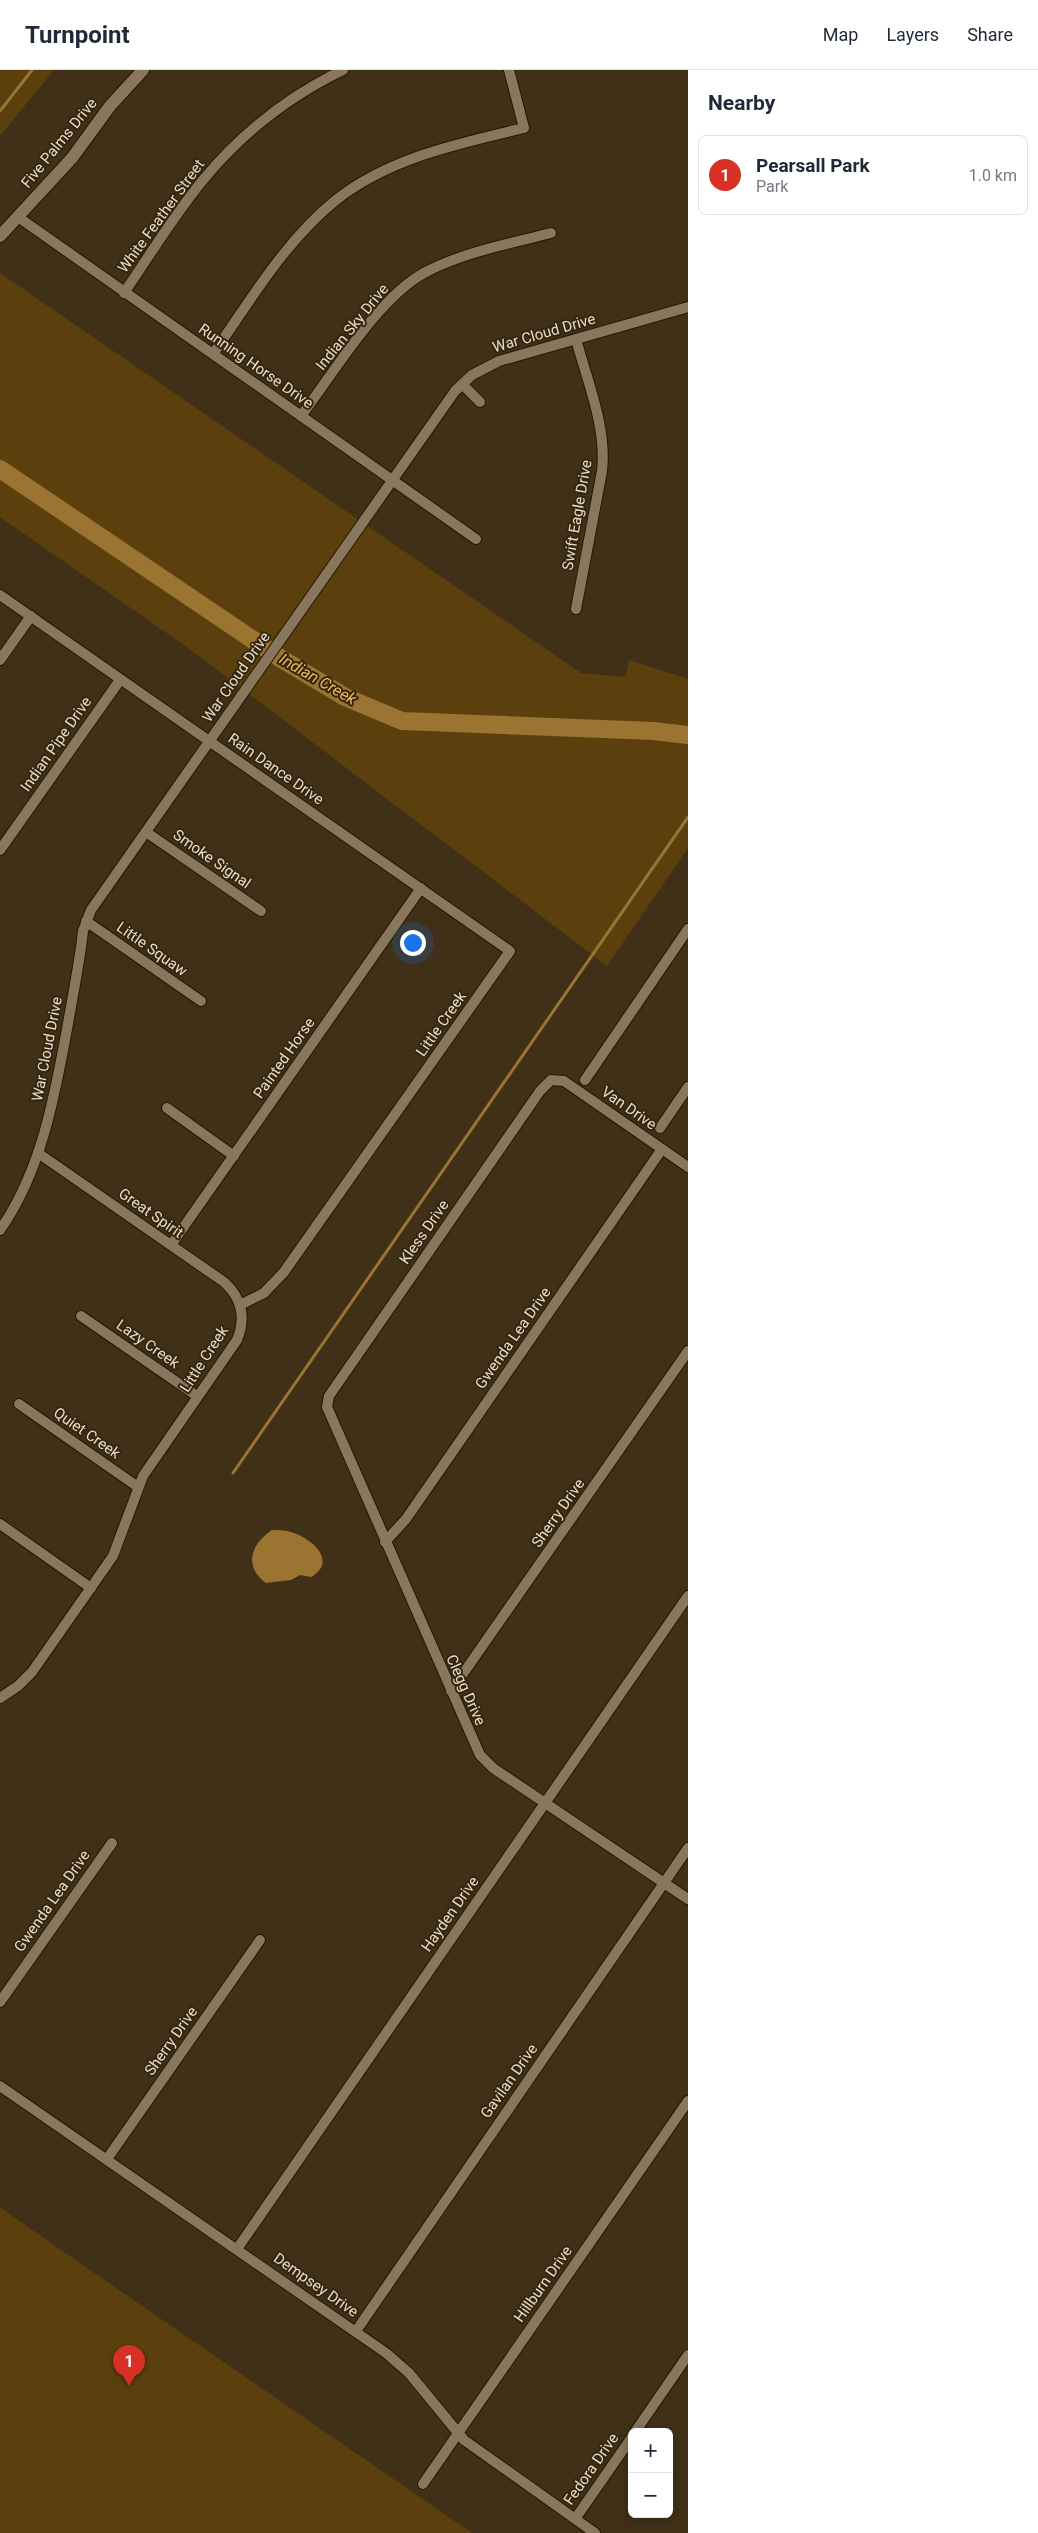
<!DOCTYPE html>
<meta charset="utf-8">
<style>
:root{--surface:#fff;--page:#f6f6f7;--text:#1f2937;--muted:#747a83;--line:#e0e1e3;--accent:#d93025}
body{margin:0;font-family:Roboto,sans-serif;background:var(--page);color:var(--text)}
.controls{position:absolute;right:15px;bottom:15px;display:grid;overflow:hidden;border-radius:8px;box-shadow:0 2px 12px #0003}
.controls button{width:45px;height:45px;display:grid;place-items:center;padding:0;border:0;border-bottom:1px solid var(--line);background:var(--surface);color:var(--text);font:25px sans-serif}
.you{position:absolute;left:412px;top:872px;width:18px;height:18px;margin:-12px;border:4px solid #fff;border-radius:50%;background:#1a73e8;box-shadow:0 0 0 8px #1a73e833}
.badge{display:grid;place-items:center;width:32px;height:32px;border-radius:50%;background:var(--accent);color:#fff;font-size:16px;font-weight:700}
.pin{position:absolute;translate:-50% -41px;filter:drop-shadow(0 1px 2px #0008)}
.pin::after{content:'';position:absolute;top:26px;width:18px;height:15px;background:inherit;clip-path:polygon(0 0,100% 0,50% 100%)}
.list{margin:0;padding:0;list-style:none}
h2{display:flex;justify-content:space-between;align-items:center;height:65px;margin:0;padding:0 20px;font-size:21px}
h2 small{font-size:16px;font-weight:400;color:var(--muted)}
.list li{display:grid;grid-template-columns:32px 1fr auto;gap:15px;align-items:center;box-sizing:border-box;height:80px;margin:0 10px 10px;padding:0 10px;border:1px solid var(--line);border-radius:8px}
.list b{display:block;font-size:19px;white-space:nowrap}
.list p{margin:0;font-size:16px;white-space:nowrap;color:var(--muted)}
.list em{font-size:16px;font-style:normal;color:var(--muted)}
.map{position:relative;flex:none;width:688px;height:2463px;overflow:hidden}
header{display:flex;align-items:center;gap:30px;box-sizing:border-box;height:70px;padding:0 25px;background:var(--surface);border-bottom:1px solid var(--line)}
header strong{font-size:24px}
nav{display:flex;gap:28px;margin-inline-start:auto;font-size:18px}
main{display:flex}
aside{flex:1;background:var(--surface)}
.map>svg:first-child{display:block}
.green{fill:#5b400e}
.water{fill:#9b7431}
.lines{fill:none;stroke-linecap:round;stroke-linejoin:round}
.stream{stroke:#9b7431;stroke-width:3}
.river{stroke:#9b7431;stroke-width:18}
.street-casing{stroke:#261801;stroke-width:12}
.secondary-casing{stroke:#261801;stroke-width:14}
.street{stroke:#88775c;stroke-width:10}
.secondary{stroke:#88775c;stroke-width:12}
.labels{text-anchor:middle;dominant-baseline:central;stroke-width:4;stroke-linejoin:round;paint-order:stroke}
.street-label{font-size:15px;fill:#e6ddce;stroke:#35260d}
.water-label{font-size:16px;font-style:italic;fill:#f1ba5d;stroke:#35260d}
</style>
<header>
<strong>Turnpoint</strong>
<nav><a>Map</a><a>Layers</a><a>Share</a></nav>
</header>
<main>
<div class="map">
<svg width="688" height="2463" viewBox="0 0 688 2463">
<rect width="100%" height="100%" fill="#3f3017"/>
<!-- green -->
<g class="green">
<path d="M0,0H54L0,66Z"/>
<path d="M0,203L581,603L626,607L629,590L688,609V778L607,896L191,580L0,447Z"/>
<path d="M0,2137L45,2169L472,2463H0Z"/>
</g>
<!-- water -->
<path class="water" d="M272,1460C277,1460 283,1460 287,1461C308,1465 340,1490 311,1507L300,1505L291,1510L266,1513C243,1496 251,1474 272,1460Z"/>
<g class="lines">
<!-- stream -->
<g class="stream">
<path d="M0,41L32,0"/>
<path d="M233,1403L688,747"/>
</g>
<!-- river -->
<path class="river" d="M0,399L280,588L345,627L402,651L653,661L688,665"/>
<defs>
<g id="street">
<path d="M18,147L476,469"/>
<path d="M124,223C150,185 174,145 203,110C241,64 289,26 343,0"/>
<path d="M213,284C250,231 285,171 336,130C389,88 460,73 524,58L509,0"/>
<path d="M462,314L480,332"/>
<path d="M301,346C333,304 378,228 424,203C463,182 509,174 551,163"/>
<path d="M0,525L510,881L284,1202L264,1223L240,1235"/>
<path d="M576,539L602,401C607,357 587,311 576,269"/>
<path d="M0,590L31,546"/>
<path d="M146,762L261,841"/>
<path d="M0,780L120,610"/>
<path d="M86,851L201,931"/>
<path d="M585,1010L688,859"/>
<path d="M167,1038L234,1086"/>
<path d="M660,1058L688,1017"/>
<path d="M688,1097L564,1011L551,1010L540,1021L329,1326L327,1337L480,1685L493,1698L688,1829"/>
<path d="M0,1160C43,1099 56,1019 69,948C74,919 80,890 83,861L91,840L455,321L472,305L499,291L688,237"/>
<path d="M171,1175L421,818"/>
<path d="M81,1246L197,1326"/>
<path d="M19,1334L138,1417"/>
<path d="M0,1454L91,1518"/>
<path d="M385,1472L406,1449L662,1079"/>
<path d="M451,1621L688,1281"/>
<path d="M0,1628L18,1616L32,1602L113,1486L143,1406L237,1270C246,1248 242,1228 224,1212L38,1083"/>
<path d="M0,1932L112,1773"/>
<path d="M0,2016L386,2283L409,2303L464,2370L595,2463"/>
<path d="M107,2089L260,1870"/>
<path d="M237,2179L688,1526"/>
<path d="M356,2261L688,1778"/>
<path d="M635,2362L688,2285"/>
<path d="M423,2414L688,2031"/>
<path d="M575,2449L632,2367"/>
</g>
<path id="secondary" d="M0,166L72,88L110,36L143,0"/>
</defs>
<!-- street casing -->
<use href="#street" class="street-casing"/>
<!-- secondary casing -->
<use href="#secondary" class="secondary-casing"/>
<!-- street -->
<use href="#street" class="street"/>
<!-- secondary -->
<use href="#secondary" class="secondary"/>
</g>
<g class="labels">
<!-- street labels -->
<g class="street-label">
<text transform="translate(59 73) rotate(-51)">Five Palms Drive</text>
<text transform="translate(161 146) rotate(-54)">White Feather Street</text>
<text transform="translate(352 257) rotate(-51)">Indian Sky Drive</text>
<text transform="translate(544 263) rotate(-16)">War Cloud Drive</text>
<text transform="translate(256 296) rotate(35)">Running Horse Drive</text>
<text transform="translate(577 445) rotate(-80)">Swift Eagle Drive</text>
<text transform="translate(236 607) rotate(-55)">War Cloud Drive</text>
<text transform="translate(56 674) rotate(-55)">Indian Pipe Drive</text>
<text transform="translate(276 699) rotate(35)">Rain Dance Drive</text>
<text transform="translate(212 789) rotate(35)">Smoke Signal</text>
<text transform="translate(152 879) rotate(35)">Little Squaw</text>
<text transform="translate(441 954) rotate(-55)">Little Creek</text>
<text transform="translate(47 979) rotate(-79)">War Cloud Drive</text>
<text transform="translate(284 988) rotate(-55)">Painted Horse</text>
<text transform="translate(629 1038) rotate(35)">Van Drive</text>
<text transform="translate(151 1143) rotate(35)">Great Spirit</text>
<text transform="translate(424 1162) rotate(-55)">Kless Drive</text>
<text transform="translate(513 1268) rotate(-55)">Gwenda Lea Drive</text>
<text transform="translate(148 1274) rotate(35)">Lazy Creek</text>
<text transform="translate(204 1289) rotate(-57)">Little Creek</text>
<text transform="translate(87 1363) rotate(35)">Quiet Creek</text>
<text transform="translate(558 1443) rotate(-55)">Sherry Drive</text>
<text transform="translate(466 1620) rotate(66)">Clegg Drive</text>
<text transform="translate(52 1831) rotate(-55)">Gwenda Lea Drive</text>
<text transform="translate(450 1844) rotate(-55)">Hayden Drive</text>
<text transform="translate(171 1971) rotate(-55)">Sherry Drive</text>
<text transform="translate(509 2011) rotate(-55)">Gavilan Drive</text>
<text transform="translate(543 2214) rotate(-55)">Hillburn Drive</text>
<text transform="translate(316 2215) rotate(35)">Dempsey Drive</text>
<text transform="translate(591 2399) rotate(-55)">Fedora Drive</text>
</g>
<!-- water labels -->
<g class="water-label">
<text transform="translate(318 609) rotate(30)">Indian Creek</text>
</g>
</g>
</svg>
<div class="controls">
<button>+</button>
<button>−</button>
</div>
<div class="you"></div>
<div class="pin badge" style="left:129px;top:2316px">1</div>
</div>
<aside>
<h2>Nearby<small></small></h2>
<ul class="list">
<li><span class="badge">1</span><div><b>Pearsall Park</b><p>Park</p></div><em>1.0 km</em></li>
</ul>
</aside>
</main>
